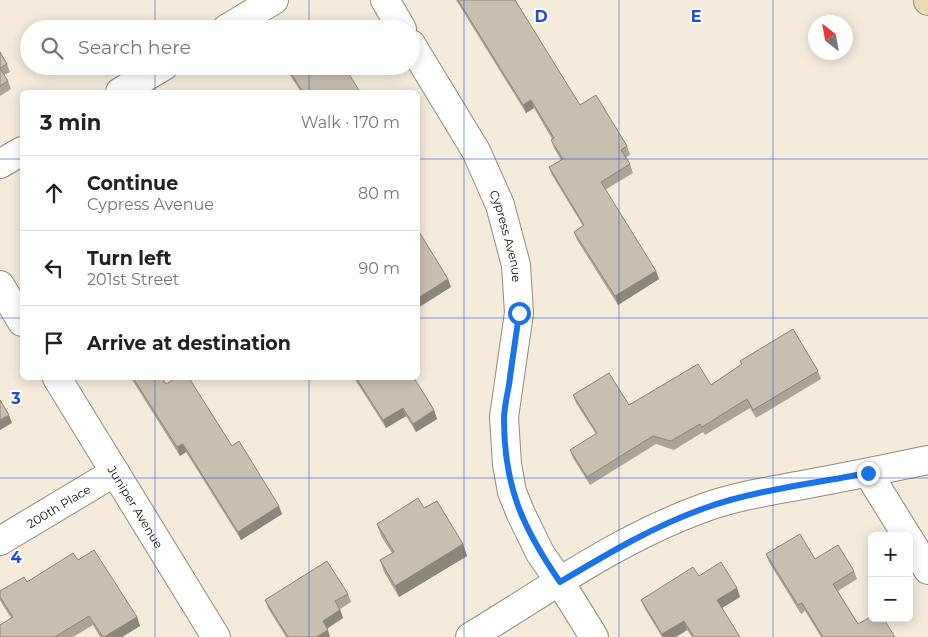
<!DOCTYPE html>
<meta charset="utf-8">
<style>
:root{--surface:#fff;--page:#f2f2f2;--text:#222;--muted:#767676;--line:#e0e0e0}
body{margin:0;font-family:Montserrat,sans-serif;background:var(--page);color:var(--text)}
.controls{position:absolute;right:15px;bottom:15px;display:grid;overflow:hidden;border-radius:8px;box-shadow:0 2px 12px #0003}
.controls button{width:45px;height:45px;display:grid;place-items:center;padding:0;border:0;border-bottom:1px solid var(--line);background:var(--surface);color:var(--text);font:25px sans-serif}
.compass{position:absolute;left:808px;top:15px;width:45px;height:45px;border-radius:50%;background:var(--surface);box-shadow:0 2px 12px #0003;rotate:329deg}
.stop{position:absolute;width:15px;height:15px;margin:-11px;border:4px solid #1a73e8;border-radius:50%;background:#fff}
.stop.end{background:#1a73e8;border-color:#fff;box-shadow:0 1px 5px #0008}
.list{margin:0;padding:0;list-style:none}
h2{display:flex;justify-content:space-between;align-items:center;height:65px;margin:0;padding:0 20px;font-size:21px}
h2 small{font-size:16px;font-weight:400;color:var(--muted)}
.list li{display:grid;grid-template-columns:32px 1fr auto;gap:15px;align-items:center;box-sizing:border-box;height:75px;padding:0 20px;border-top:1px solid var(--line)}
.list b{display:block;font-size:19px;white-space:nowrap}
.list p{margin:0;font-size:16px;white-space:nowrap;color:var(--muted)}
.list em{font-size:16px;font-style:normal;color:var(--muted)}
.icon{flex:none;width:28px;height:28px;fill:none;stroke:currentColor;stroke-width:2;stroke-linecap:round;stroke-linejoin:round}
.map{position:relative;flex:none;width:928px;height:637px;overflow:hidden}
.search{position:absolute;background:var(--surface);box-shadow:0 2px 12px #0003;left:20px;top:20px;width:400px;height:55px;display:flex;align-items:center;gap:12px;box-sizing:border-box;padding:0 18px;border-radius:28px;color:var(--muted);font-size:19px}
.panel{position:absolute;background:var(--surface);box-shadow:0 2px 12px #0003;left:20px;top:90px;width:400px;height:290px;border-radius:8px}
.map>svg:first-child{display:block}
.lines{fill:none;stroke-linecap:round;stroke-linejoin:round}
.minor-casing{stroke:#928a7c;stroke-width:30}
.secondary-casing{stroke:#928a7c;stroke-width:30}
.minor{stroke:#fff;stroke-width:28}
.secondary{stroke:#ecdcb2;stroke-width:28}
.wall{fill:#aca497}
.shaded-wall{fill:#8c867b}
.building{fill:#c8bfb0;stroke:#8c867b}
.route{stroke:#1a73e8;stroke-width:6}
.grid{fill:none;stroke:#1d4ed8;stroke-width:1;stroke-opacity:0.55}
.labels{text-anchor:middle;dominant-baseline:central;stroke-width:4;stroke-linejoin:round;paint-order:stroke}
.street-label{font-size:12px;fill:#120f09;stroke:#fff}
.grid-label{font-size:16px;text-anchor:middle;font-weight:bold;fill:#1d4ed8;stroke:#fff;stroke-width:4;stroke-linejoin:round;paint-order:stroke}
</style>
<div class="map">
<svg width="928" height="637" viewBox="0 0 928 637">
<rect width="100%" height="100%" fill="#f4ebdb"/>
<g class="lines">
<defs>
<g id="minor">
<path d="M385,0L402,29"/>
<path d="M226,29L274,0"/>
<path id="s1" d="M411,44L476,151L500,205L516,265L519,313L504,417L507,464L512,492L521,514L540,553L560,582L594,637"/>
<path d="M120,92L164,66"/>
<path d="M0,164L22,151"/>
<path d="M0,285L22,322"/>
<path id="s2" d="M57,378L216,637"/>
<path d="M868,473L907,536"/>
<path d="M909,539L928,570"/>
<path id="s3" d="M0,541L115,472"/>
<path d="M470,637C546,591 621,537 706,507C740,495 777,490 813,483C851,476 890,468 928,460"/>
</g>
<path id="secondary" d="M928,0V1"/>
</defs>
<!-- minor casing -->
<use href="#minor" class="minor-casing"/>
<!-- secondary casing -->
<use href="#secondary" class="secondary-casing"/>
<!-- minor -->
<use href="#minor" class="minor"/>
<!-- secondary -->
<use href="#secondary" class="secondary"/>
</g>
<!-- wall -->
<g class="wall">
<path d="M456,0H515L580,105L627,146L630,155L626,157L630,164L633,173L605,190L659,279L618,305L577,240L574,232L583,226L552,175L549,167L561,160L554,148L551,140L552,139L534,108L526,113Z"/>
<path d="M0,52L7,64L10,72L4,75L8,81L11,89L0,96Z"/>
<path d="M284,66H344L360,92H301Z"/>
<path d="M740,361L818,371L821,379L756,418L750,408L705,435L703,432L674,450L656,444L590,485L573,458L570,450L596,434L576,403L573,395L629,405L711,385L742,365Z"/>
<path d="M131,378H162L166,384L232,446L282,514L241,540L186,452L180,456Z"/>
<path d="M354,378H414L434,410L437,419L416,432L406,416L386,428Z"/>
<path d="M424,508L463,544L467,556L399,597L384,572L380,560L392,553L381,536L377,524Z"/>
<path d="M766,554L854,571L857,579L838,591L858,624L895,637H821L805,611L801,614L769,562Z"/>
<path d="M78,560L137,617L140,626L122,637H100L93,625L73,637H0L11,618L1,602L0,600V591L27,582Z"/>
<path d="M699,576L737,588L740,597L722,608L740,637H692L687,630L676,637H662L645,609L641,600Z"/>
<path d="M348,594L351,602L340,609L343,618L327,629L330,637H286L268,608L265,600Z"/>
</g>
<!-- shaded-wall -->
<g class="shaded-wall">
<path d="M531,100L534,108L526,113L523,105Z"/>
<path d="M656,271L659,279L618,305L615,296Z"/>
<path d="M448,279L451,287L418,308V298Z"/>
<path d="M403,408L406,416L386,428L383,420Z"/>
<path d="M434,410L437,419L416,432L413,424Z"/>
<path d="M9,415L12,423L0,430V420Z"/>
<path d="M183,444L186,452L180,456L177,447Z"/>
<path d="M279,506L282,514L241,540L238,532Z"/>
<path d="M463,544L467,556L399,597L395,586Z"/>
<path d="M737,588L740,597L720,609L717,600Z"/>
<path d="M340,610L343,618L326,629L323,621Z"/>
<path d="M137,617L140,626L122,637H104Z"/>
<path d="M684,621L687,630L676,637H663L662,634Z"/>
<path d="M328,630L330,637H316Z"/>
</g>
<!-- building -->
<g class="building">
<path d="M458,0H515L580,105L596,95L627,146L621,150L630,164L601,182L656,271L615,296L574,232L584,225L549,167L563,159L551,140L554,138L531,100L523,105Z"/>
<path d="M0,52L7,64L0,68L8,81L0,86Z"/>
<path d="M286,66H344L360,92H303Z"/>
<path d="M418,230L448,279L418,298Z"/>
<path d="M793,329L818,371L753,410L747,399L702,427L700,424L671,441L653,436L587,477L570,450L597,433L573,395L609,373L629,405L698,364L711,385L742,364L740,361Z"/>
<path d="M133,378H162L166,384L176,378H189L232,446L239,441L279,506L238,532L183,444L177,447Z"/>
<path d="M356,378H414L434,410L413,424L403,408L383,420Z"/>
<path d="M0,400L9,415L0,420Z"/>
<path d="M418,498L424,508L437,501L463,544L395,586L380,560L394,552L377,524Z"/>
<path d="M800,534L815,559L838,545L854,571L833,584L858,624L872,616V618H883L895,637H823L802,603L798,605L766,554Z"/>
<path d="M94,550L137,617L104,637H103L89,616L55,637H0V625L13,617L0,597V591L24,577L27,582L73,553L78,560Z"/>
<path d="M327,561L348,594L335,601L340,610L323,621L328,630L316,637H288L265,600Z"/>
<path d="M721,562L737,588L717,600L740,637H694L684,621L662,634L641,600L693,567L699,576Z"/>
</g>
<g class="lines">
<!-- route -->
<path class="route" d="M519,313C516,337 512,361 509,385C507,396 504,408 504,419C504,486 522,527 560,582C607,554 654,526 705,508C755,490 817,483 868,473"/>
</g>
<!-- grid -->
<path class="grid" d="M155,0V29M309,0V29M464,0V637M619,0V637M773,0V637M155,66V92M309,66V92M0,159H22M418,159H928M0,318H22M418,318H928M155,378V637M309,378V637M0,478H928"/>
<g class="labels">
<!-- street labels -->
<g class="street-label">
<text stroke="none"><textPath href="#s1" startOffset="216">Cypress Avenue</textPath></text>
<text stroke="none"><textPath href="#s3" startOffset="68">200th Place</textPath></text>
<text stroke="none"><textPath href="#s2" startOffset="151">Juniper Avenue</textPath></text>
</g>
</g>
<g class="grid-label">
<text x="541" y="22">D</text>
<text x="696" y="22">E</text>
<text x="16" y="404">3</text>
<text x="16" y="563">4</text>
</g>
</svg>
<div class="controls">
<button>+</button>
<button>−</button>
</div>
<svg class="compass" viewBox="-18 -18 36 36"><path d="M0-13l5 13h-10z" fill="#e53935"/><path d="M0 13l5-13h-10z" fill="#767676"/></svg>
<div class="stop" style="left:519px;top:313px"></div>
<div class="stop end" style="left:868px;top:473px"></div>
<div class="search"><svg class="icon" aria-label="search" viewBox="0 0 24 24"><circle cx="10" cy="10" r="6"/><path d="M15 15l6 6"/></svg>Search here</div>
<section class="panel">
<h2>3 min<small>Walk · 170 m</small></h2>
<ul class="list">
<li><svg class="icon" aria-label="ahead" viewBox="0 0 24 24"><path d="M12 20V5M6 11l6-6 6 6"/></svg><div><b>Continue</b><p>Cypress Avenue</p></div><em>80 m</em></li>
<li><svg class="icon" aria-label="left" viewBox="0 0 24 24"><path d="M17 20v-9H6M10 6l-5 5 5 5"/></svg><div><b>Turn left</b><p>201st Street</p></div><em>90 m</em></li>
<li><svg class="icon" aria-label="arrive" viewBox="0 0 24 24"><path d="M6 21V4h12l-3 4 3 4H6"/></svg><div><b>Arrive at destination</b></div></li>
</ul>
</section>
</div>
